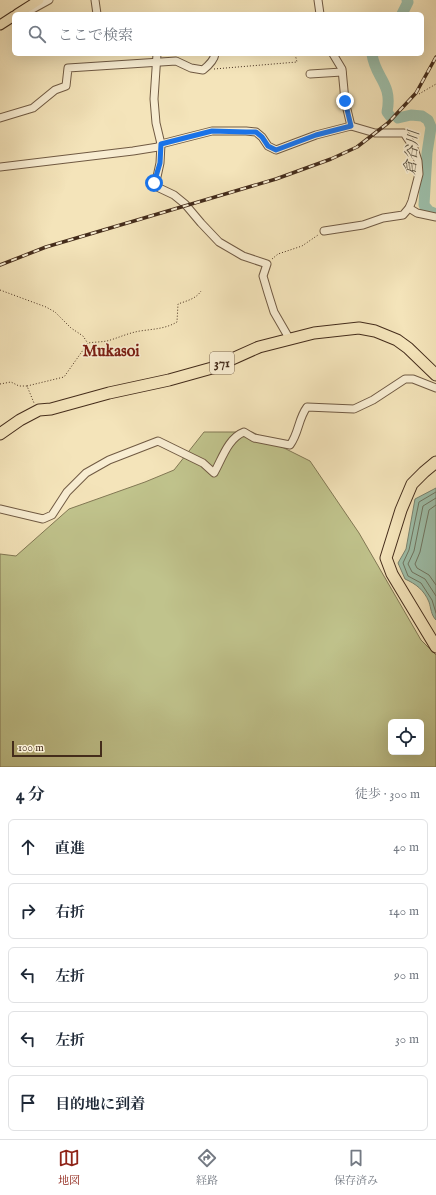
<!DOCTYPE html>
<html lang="ja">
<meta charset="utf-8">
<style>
:root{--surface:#fff;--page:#f2f2f3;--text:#1f2937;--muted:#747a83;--line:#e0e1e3;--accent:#8f2418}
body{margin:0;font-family:"IM FELL English","Noto Serif JP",serif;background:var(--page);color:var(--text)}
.controls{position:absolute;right:12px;bottom:12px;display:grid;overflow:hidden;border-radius:6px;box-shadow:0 4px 16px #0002}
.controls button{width:36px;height:36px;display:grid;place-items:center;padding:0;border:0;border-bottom:1px solid var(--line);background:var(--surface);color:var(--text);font:20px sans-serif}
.scale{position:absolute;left:12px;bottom:10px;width:90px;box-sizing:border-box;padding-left:4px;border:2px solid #442c1b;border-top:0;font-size:11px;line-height:14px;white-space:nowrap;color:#442c1b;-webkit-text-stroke:3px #f8edd2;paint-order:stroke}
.stop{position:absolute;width:12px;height:12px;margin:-9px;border:3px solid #1a73e8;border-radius:50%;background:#fff}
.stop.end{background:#1a73e8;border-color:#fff;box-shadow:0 1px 4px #0008}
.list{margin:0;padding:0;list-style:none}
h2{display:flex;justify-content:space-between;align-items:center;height:52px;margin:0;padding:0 16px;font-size:17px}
h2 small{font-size:13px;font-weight:400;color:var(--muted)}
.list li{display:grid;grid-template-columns:26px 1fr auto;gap:12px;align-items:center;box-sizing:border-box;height:56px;margin:0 8px 8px;padding:0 8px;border:1px solid var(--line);border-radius:6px}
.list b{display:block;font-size:15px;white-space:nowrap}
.list em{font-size:13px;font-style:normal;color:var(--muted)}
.icon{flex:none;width:22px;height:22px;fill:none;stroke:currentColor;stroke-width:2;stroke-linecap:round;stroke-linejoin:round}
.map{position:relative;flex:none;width:436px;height:767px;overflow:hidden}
.search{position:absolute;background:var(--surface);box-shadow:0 4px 16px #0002;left:12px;right:12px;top:12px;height:44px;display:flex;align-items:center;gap:10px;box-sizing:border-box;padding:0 14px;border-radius:6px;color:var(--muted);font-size:15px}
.sheet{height:372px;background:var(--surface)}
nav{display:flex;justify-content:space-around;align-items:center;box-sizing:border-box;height:56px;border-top:1px solid var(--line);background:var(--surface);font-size:11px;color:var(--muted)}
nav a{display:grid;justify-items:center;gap:2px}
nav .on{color:var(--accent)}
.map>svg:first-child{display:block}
.green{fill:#c0c38c;stroke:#827854;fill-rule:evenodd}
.water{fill:#9dbfaa;stroke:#798471}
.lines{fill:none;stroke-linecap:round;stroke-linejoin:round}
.shore{stroke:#707662;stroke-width:1}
.river{stroke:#9dbfaa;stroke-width:11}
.minor-casing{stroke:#705a43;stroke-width:9}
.major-casing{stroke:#442c1b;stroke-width:11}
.highway-casing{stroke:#442c1b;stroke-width:13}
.path{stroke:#442c1b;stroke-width:1;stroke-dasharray:1 2;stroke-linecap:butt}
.minor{stroke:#f8edd2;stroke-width:7}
.major{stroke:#f4e4ba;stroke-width:9}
.highway{stroke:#f4e4ba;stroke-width:11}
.rail-casing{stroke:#442c1b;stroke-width:3.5}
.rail{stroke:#f8edd2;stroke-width:2;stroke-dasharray:6;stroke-linecap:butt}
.route{stroke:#1a73e8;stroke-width:5}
.labels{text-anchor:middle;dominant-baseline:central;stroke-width:3;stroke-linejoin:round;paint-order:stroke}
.shield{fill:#f8edd2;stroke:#7a6652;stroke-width:1}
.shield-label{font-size:13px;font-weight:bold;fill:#442c1b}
.water-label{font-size:15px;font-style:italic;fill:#5a513f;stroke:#f8edd2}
.quarter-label{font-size:16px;font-weight:bold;fill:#7a1f14;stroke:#f8edd2}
</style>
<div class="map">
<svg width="436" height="767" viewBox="0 0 436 767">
<rect width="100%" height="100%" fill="#f4e4ba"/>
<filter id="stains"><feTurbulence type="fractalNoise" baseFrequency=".005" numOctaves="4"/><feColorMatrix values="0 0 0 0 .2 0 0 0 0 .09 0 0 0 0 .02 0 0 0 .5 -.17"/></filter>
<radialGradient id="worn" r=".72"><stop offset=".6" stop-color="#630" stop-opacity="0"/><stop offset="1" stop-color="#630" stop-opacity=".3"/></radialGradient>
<!-- green -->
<path class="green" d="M204,432H252L310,461L359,533L421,640L436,655V767H0V554L16,556L69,509L145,482L174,470ZM391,722H421V752H391Z"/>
<!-- water -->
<path class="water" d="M436,488V620C431,615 431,608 429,602C424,590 416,584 405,579L398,563L406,549L415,499Z"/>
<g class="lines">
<!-- shore -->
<g class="shore">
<path d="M436,492L419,502L409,550L403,563L408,576L421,583L432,600L436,613"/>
<path d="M436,498L423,506L414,551L408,564L412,572L425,579L436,596"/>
<path d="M436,505L429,510L420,552L415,564L417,568L429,575L436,585"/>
</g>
<!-- river -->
<g class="river">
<path d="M402,14L408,2L407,0"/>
<path d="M372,54C375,78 393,83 387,112L390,116"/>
<path d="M398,118L411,115L422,116L428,120L431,127L427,153L424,205L429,211L436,214"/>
</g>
<defs>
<g id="minor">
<path d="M95,0L97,14"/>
<path d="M318,0L320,14"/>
<path d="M29,11L49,0"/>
<path d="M157,54L154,99L156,123L161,144L160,163L155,186L174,195L185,204L201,223L219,242L243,256L267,264L263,276L268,293L274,312L289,338"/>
<path d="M333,54L342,69L345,101L351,126"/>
<path d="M310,74L342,72"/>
<path d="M0,118L33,108L55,90L66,86L68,68L176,61L191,68L203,70C208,66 214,61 215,54"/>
<path d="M0,167L133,151L158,147L161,144L212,131H246L256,132L262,137L268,146L276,150L316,135L351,126L375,133H404L414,148L418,161L419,174L412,201L409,208L403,215L383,218L363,225L324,231"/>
<path d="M409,208L417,213L436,217"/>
<path d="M0,509L43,519L52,515L67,492L86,473L109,460L158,441L203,463L214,473C222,459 228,438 244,432L254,438L290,445C299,433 298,419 307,407L354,409L373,400L405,379H413L436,388"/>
</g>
<g id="major">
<path d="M17,14L39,0"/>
<path d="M0,25L14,16"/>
</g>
<g id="highway">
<path d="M0,434L20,420L39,410L51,409L109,393L169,380L212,368L259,347L314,333L359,328L375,331L397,340L408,348L436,375"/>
<path d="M436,462L424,472L412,484L401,510L386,558L392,574L436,647"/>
</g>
</defs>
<!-- minor casing -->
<use href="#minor" class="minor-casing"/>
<!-- major casing -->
<use href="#major" class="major-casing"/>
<!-- highway casing -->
<use href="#highway" class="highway-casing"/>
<!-- path -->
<g class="path">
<path d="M262,54H265"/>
<path d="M214,69L297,62L295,54"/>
<path d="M419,94L436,84"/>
<path d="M272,259L278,254L302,246L318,235"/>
<path d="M0,290L46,307L55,312L71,328L83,336L87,342"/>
<path d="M0,384L11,382L19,386H27L34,403"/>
<path d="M27,386L64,377L88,343C94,342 101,342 107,341C118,338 128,333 140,331C153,329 165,329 177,322L178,304C186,301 196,299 201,291"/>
</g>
<!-- minor -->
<use href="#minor" class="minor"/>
<!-- major -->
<use href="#major" class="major"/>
<!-- highway -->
<use href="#highway" class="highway"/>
<defs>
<path id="rail" d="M0,265L46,247L276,179L331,159L357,147L388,123L416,93L436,57"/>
</defs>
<!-- rail casing -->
<use href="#rail" class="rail-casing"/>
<!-- rail -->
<use href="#rail" class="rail"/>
</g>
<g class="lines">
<!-- route -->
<path class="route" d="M154,183L160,163L161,144L212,131L246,132H256L262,137L268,146L276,150L316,135L351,126L345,101"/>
</g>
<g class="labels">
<!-- shield labels -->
<rect class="shield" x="210" y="352" width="24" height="22" rx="3"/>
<g class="shield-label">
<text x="222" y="363">371</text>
</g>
<!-- water labels -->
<g class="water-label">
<text transform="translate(412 153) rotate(-85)">倉谷川</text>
</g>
<!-- quarter labels -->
<g class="quarter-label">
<text x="111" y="352">Mukasoi</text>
</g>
</g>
<rect width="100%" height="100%" filter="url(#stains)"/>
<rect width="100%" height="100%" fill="url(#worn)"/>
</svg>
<div class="controls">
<button><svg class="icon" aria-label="locate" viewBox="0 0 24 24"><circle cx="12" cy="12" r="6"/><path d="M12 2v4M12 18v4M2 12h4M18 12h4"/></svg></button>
</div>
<div class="scale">100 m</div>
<div class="stop" style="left:154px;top:183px"></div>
<div class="stop end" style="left:345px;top:101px"></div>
<div class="search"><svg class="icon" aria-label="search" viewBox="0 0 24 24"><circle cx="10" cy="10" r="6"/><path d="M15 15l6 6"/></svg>ここで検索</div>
</div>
<section class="sheet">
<h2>4 分<small>徒歩 · 300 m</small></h2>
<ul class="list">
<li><svg class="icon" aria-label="ahead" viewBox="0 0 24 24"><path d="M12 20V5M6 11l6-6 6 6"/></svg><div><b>直進</b></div><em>40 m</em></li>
<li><svg class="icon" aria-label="right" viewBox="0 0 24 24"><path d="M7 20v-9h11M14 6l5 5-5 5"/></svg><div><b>右折</b></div><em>140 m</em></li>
<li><svg class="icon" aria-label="left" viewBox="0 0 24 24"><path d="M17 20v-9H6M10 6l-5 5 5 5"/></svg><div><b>左折</b></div><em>90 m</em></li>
<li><svg class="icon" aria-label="left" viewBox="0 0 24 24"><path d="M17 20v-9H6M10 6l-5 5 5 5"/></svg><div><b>左折</b></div><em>30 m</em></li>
<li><svg class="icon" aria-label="arrive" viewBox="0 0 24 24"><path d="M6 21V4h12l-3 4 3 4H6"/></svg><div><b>目的地に到着</b></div></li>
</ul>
</section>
<nav>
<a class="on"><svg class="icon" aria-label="map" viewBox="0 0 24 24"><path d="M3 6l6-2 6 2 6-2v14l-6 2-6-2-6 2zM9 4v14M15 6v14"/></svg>地図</a>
<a><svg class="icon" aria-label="directions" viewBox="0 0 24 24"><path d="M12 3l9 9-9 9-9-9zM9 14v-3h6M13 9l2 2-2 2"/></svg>経路</a>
<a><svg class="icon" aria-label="saved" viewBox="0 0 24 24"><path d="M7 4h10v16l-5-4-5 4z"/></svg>保存済み</a>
</nav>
